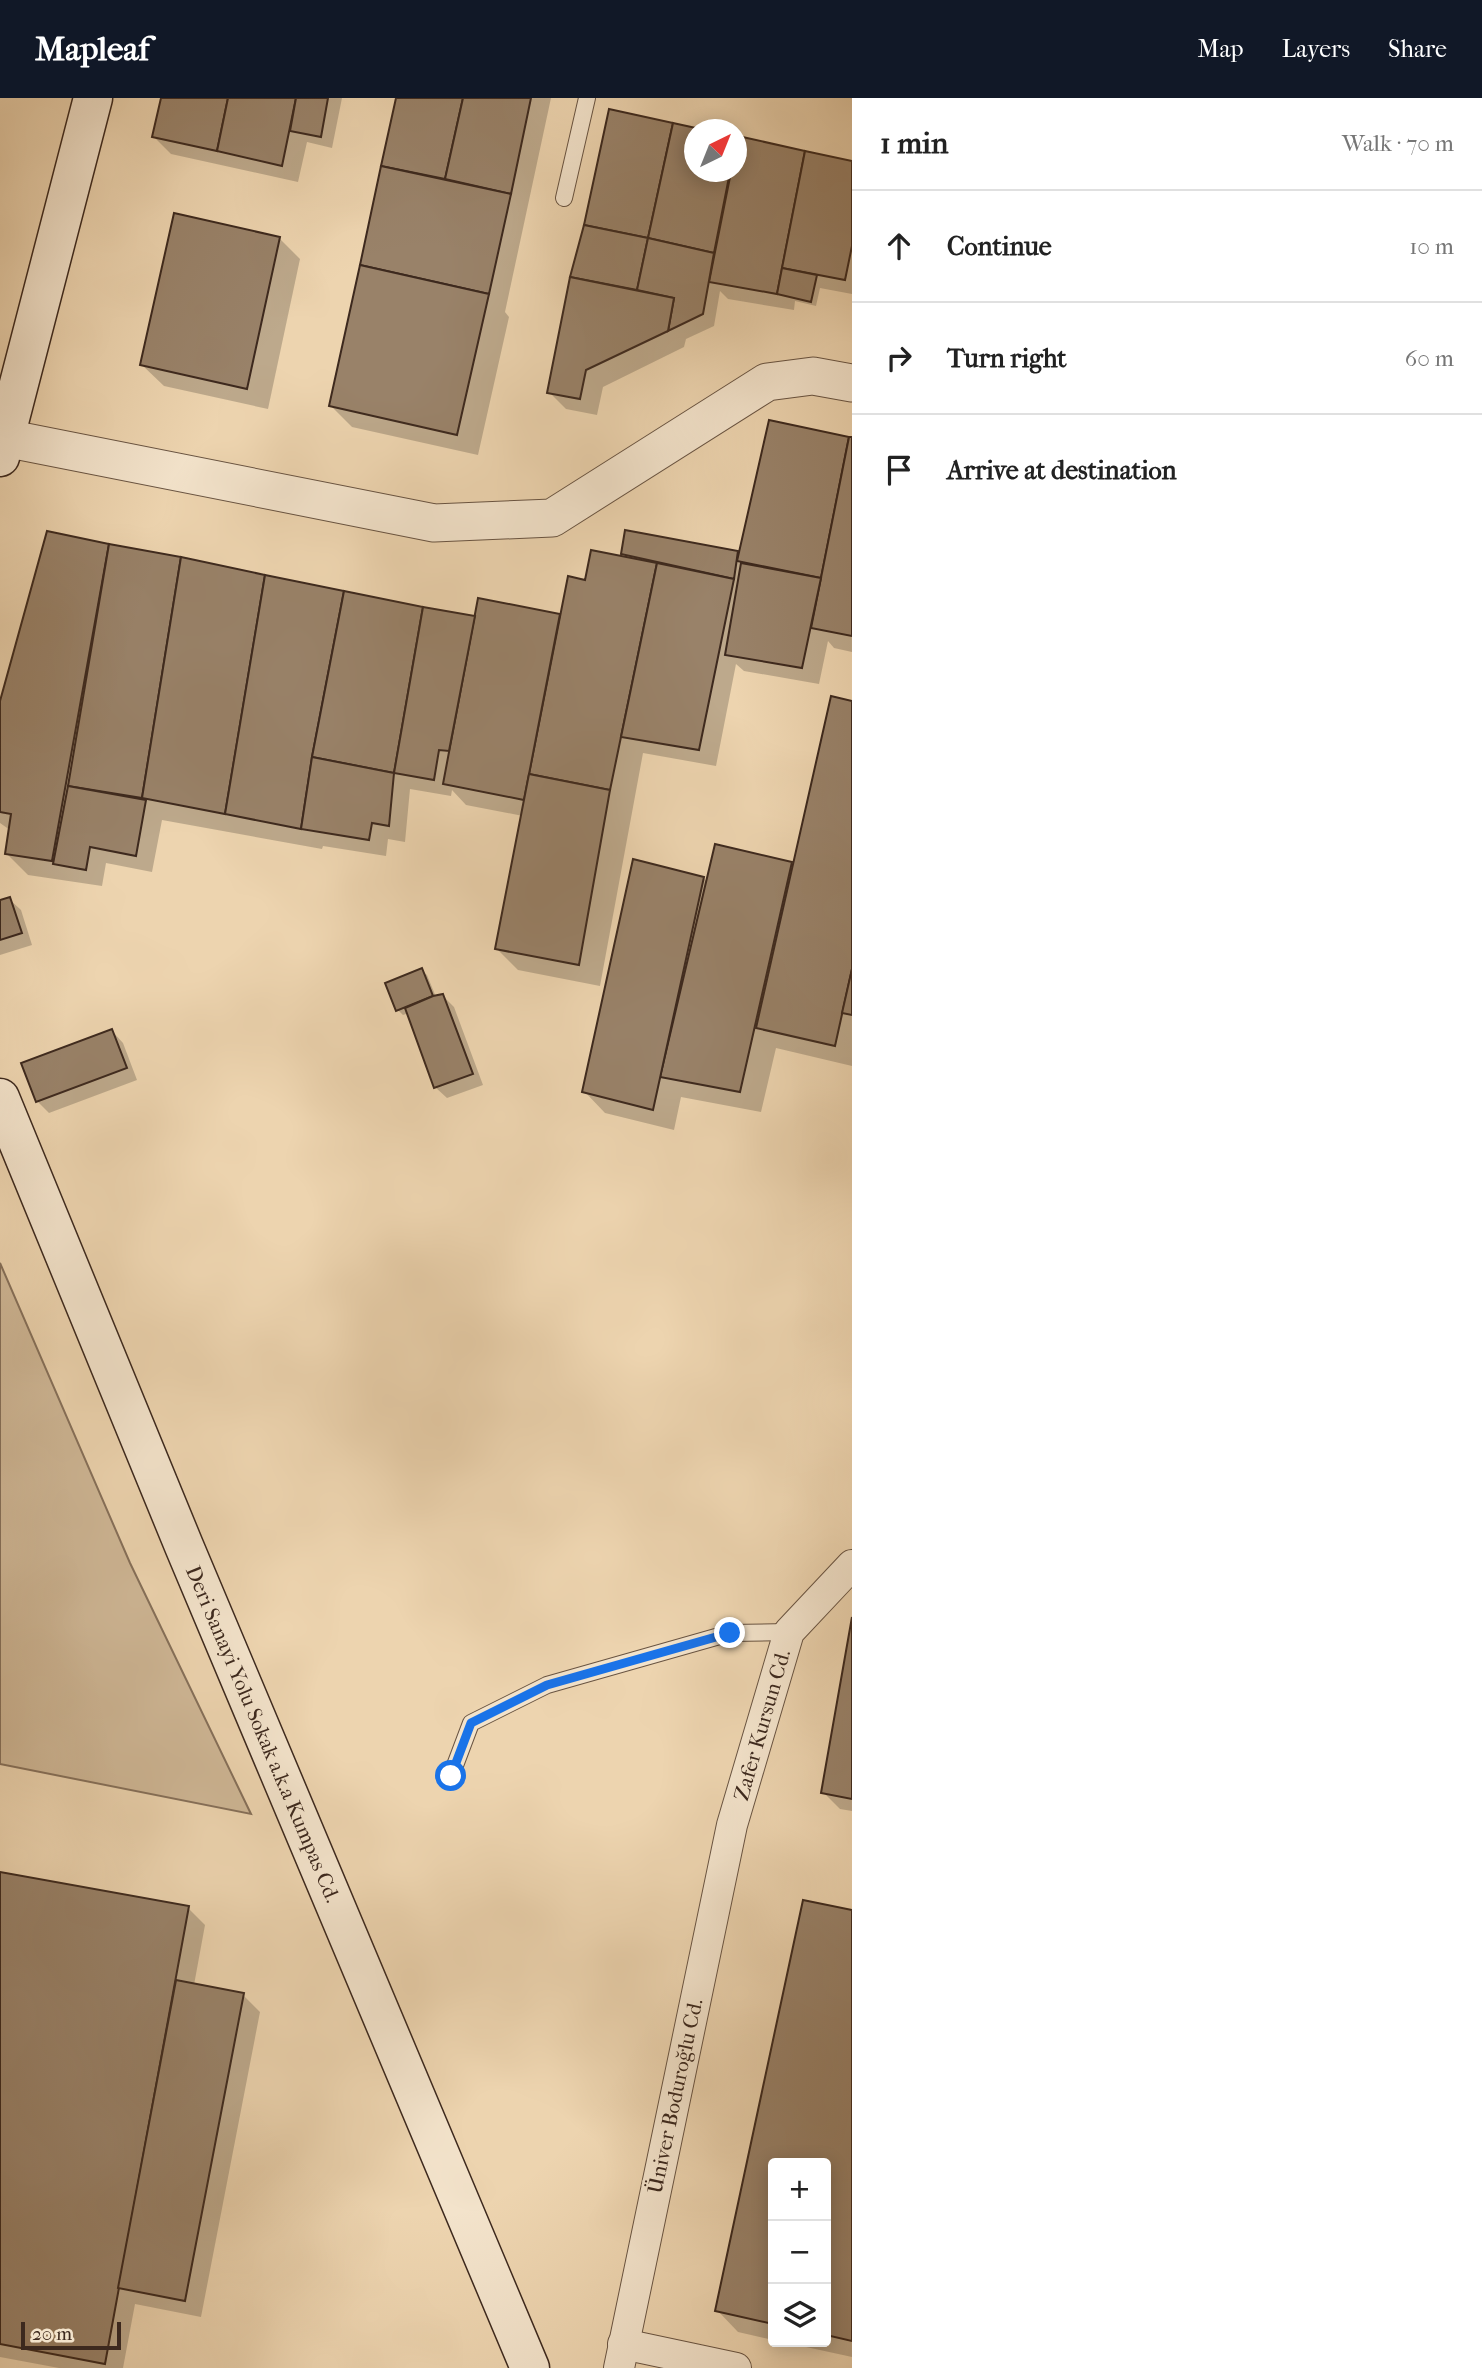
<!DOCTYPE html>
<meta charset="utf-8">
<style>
:root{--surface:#fff;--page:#f6f6f6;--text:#222;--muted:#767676;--line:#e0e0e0;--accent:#111827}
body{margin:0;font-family:"IM FELL French Canon",serif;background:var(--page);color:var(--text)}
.controls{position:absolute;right:21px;bottom:21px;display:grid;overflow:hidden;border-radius:7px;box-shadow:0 4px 18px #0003}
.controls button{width:63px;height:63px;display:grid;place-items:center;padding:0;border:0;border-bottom:2px solid var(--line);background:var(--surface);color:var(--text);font:35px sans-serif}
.compass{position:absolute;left:684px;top:21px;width:63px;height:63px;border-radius:50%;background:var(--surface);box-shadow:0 4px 18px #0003;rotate:43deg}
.scale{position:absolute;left:21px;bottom:18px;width:100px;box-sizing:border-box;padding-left:7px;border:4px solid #3d291e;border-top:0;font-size:19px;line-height:24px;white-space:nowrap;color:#3d291e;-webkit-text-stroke:5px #f3e3cb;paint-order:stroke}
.stop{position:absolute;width:21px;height:21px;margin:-16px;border:5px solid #1a73e8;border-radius:50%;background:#fff}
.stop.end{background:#1a73e8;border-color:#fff;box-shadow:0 2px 7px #0008}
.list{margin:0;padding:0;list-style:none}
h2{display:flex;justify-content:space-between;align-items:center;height:91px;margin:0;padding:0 28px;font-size:30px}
h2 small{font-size:23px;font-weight:400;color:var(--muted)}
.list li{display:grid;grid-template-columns:46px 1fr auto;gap:21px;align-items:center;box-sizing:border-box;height:112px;padding:0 28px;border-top:2px solid var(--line)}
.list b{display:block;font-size:26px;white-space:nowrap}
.list em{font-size:23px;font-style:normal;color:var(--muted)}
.icon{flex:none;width:38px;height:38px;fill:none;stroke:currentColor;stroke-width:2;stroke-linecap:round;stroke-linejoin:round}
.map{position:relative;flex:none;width:852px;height:2270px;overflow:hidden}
header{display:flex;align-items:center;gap:42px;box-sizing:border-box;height:98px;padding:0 35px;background:var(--accent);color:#fff}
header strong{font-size:33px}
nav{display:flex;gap:38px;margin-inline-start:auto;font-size:24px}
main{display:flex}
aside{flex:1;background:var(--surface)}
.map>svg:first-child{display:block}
.green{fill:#cfb796;stroke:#86705a;stroke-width:2}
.shadow{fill:#0003}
.building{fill:#998269;stroke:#3d291e;stroke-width:2}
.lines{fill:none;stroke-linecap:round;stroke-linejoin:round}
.service-casing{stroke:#695442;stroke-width:18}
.minor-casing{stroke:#695442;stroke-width:32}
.tertiary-casing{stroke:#695442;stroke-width:39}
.secondary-casing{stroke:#3d291e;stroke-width:41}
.service{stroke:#f3e3cb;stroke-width:16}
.minor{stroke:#f3e3cb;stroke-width:30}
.tertiary{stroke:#f3e3cb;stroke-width:37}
.secondary{stroke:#f3e3cb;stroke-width:38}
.route{stroke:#1a73e8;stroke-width:9}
.labels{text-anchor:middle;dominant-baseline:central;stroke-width:5;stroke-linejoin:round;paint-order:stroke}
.street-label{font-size:21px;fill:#3d291e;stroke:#f3e3cb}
</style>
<header>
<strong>Mapleaf</strong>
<nav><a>Map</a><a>Layers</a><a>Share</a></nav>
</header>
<main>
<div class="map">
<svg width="852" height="2270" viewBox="0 0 852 2270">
<rect width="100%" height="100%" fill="#edd4af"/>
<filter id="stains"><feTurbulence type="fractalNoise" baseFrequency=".00286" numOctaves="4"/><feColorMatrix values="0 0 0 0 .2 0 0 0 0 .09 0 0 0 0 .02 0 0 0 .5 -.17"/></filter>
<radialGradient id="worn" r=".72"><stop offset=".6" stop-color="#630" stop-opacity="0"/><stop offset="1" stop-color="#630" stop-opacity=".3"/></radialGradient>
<!-- green -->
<path class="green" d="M0,1165L130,1465L251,1716L0,1666Z"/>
<!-- shadow -->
<g class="shadow">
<path d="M162,0H342L332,50L307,44L298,84L171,56L154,39Z"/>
<path d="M397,0H551L505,214L509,219L478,357L352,329L331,308Z"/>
<path d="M694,32V74H736V40L852,64V196L820,190L816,208L795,203L794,212L728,201L720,193L714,228L686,241L684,249L603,289L597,317L566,311L549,294L572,179L586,127Z"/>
<path d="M279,140L300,161L268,311L164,288L142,267Z"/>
<path d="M771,324L852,341V554L834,550L828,543L819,586L744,573L736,566L716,668L643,655L600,888L518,872L497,851L523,718L466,707L452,692L451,698L410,691L405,744L388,741L386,758L323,748L322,751L162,722L152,774L106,765L102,788L28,777L7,756L10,732L0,725V609L48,435L476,522L480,502L562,518L586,484L629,462L622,455H738L740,458Z"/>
<path d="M833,600L852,604V968L776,950L761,1014L681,999L674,1032L605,1015L584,993L703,780L708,784L716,748L795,767Z"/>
<path d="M9,801L21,812L32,847L0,857V804Z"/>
<path d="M421,872L427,877L436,899L443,898L454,909L483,987L447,1000L435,989L409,915L403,917L398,912Z"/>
<path d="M112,933L123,945L137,982L49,1015L37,1003Z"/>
<path d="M852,1529V1713L840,1711L823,1694Z"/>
<path d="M0,1776L188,1810L205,1827L194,1887L243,1897L260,1914L201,2219L135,2206L123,2270H59L0,2259Z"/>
<path d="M805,1804L852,1814V2259L783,2244H826V2065H773V2242L738,2234L717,2212Z"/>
</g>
<!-- building -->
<g class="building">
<path d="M161,0H228L217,53L152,39Z"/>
<path d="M228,0H296L282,68L217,53Z"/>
<path d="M296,0H328L321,39L290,33Z"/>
<path d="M396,0H463L445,81L381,68Z"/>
<path d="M463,0H531L511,96L445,81Z"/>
<path d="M609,11L673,25L648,140L584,127Z"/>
<path d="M673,25L705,32H694V74H730L714,155L648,140Z"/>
<path d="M738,38L805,53L777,196L709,184L731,74H736Z"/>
<path d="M805,53L852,63V148L845,182L782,170Z"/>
<path d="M381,68L511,96L489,196L360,167Z"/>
<path d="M174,115L280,139L247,291L140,267Z"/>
<path d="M584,127L648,140L637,192L570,179Z"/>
<path d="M648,140L714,155L703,216L668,233L674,200L637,192Z"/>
<path d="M360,167L489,196L457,337L329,308Z"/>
<path d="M782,170L817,177L811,204L777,196Z"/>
<path d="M570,179L674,200L668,233L586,272L580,301L547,295Z"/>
<path d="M769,322L849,339L821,480L737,463Z"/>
<path d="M849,339H852V538L811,530Z"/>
<path d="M625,432L738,453L734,481L621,456Z"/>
<path d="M47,433L109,446L52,763L5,756L11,716L0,714V603Z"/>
<path d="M109,446L181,459L142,700L68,688Z"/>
<path d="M591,452L657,465L610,692L529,676L568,478L585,482Z"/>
<path d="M181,459L265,477L225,716L142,700Z"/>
<path d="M657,465L734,481L699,652L621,639Z"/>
<path d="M741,465L821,480L802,570L725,557Z"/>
<path d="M265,477L344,493L312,659L301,731L225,716Z"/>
<path d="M344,493L423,509L394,675L312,659Z"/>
<path d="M478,500L560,516L524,702L443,686Z"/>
<path d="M423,509L475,518L449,653L439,652L434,682L394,675Z"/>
<path d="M831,598L852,603V871L835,948L756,930Z"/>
<path d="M312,659L394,675L389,728L372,725L369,742L301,731Z"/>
<path d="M529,676L610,692L579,867L495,851Z"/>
<path d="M68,688L146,702L136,758L90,749L86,772L53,766Z"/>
<path d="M715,746L792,764L740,994L660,979Z"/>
<path d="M633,761L704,779L653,1012L582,994Z"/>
<path d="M10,799L22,835L0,842V802Z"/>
<path d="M422,870L433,898L396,913L385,885Z"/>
<path d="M852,871V917L842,915Z"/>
<path d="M443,896L473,976L434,990L405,910L433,898Z"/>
<path d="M112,931L127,970L36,1004L21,965Z"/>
<path d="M852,1519V1701L821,1695Z"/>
<path d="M0,1774L189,1808L105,2266L0,2246Z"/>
<path d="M803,1802L852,1812V2243L826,2237V2065H773V2226L715,2213Z"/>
<path d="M176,1882L244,1895L185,2203L118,2190Z"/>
</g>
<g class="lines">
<defs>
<g id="service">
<path d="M564,100L587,0"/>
<path d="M451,1678L471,1625L547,1587L730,1535L789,1534"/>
</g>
<g id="minor">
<path d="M623,2246L736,2270"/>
<path d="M619,2270L732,1727L789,1534L852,1467"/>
</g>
<path id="tertiary" d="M5,340L434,425L552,420L767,284L813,278L852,285"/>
<g id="secondary">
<path d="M0,359L93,0"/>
<path d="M0,1000L184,1448L530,2270"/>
</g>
</defs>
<!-- service casing -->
<use href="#service" class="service-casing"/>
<!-- minor casing -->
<use href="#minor" class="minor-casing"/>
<!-- tertiary casing -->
<use href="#tertiary" class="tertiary-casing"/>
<!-- secondary casing -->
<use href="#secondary" class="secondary-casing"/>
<!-- service -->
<use href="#service" class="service"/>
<!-- minor -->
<use href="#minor" class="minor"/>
<!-- tertiary -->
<use href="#tertiary" class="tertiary"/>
<!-- secondary -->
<use href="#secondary" class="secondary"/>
</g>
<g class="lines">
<!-- route -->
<path class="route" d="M451,1678L471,1625L547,1587L730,1535"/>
</g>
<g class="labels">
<!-- street labels -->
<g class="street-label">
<text transform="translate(762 1627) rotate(-74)">Zafer Kursun Cd.</text>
<text transform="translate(263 1636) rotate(67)">Deri Sanayi Yolu Sokak a.k.a Kumpas Cd.</text>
<text transform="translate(675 1998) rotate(-78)">Üniver Boduroğlu Cd.</text>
</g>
</g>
<rect width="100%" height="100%" filter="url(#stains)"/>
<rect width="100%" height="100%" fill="url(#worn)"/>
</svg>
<div class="controls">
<button>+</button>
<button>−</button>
<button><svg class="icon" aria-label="layers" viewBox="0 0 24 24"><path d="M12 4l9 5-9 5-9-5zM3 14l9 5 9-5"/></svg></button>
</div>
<svg class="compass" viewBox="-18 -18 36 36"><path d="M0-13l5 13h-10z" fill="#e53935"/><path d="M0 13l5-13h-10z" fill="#767676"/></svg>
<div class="scale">20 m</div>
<div class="stop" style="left:451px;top:1678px"></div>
<div class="stop end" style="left:730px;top:1535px"></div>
</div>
<aside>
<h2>1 min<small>Walk · 70 m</small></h2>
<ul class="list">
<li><svg class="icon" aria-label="ahead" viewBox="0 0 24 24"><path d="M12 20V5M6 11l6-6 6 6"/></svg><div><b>Continue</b></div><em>10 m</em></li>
<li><svg class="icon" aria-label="right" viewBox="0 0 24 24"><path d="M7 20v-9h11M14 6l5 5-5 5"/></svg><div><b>Turn right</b></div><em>60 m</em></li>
<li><svg class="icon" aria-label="arrive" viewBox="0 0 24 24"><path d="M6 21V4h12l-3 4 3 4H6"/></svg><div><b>Arrive at destination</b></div></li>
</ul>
</aside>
</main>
